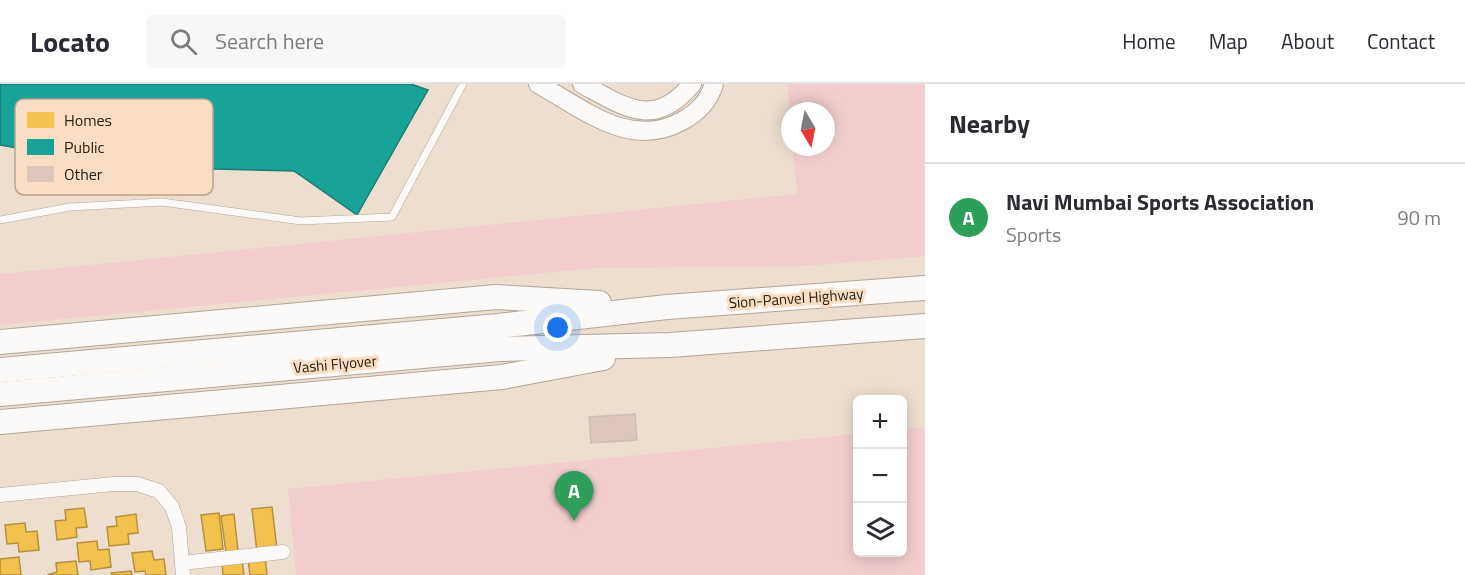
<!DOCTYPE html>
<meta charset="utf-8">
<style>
:root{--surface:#fff;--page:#f7f7f7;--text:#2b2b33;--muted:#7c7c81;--line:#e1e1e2;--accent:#ea580c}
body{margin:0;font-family:"Titillium Web",sans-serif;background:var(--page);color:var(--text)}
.controls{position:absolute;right:18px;bottom:18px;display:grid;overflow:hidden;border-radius:9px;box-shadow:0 3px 15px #0003}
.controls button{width:54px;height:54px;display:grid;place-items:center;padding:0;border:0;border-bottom:2px solid var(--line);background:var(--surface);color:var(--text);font:30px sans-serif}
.compass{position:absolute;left:781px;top:18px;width:54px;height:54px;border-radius:50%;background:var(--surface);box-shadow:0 3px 15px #0003;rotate:170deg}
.you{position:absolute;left:558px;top:244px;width:21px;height:21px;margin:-15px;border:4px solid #fff;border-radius:50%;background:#1a73e8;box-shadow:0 0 0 9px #1a73e833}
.badge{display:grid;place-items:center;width:39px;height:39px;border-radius:50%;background:var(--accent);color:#fff;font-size:20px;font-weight:700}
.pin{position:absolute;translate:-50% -50px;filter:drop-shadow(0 2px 3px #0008)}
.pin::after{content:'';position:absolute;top:32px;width:21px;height:18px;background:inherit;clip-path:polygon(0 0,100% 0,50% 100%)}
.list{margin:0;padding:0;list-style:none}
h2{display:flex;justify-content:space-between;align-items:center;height:78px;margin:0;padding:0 24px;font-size:26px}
h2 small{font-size:20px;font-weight:400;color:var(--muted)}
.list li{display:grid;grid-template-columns:39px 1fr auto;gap:18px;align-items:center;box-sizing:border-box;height:108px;padding:0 24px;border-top:2px solid var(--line)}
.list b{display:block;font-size:22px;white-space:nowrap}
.list p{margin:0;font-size:20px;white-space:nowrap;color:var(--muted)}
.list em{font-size:20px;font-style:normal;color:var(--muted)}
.icon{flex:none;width:33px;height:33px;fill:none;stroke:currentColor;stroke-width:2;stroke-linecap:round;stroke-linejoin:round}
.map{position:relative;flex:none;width:925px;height:491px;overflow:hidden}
header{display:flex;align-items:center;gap:36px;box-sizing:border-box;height:84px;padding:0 30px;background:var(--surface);border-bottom:2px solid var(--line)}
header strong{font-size:28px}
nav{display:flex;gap:33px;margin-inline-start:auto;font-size:21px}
.search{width:420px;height:54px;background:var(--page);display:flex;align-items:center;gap:15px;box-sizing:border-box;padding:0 21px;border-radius:9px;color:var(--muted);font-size:22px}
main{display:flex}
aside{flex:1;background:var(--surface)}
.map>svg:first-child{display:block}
.green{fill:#f3cecf}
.homes{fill:#f2c14e;stroke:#b6913d;stroke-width:1.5}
.public{fill:#17a398;stroke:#1d7c71;stroke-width:1.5}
.building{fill:#dcc6bc;stroke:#cdbeb6;stroke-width:1.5}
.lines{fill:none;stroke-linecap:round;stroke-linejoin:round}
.lane-casing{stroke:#b2a69b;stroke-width:8}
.street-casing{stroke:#b2a69b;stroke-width:15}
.secondary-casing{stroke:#b2a69b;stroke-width:20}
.highway-casing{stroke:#b2a69b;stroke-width:26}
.lane{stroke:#fcfaf8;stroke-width:7}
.street{stroke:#fcfaf8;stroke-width:14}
.secondary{stroke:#fcfaf8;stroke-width:18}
.highway{stroke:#fcfaf8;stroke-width:24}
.labels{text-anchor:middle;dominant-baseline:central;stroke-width:6;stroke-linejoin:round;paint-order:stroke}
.street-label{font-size:15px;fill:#2a2015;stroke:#fadec3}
.key{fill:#fadec3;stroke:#bca58f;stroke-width:1.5}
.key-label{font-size:16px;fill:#2a2015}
</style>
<header>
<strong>Locato</strong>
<div class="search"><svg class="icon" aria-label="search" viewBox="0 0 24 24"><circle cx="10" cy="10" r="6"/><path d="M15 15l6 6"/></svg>Search here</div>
<nav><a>Home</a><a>Map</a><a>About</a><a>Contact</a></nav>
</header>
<main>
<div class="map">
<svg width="925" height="491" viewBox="0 0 925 491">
<rect width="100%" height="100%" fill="#edded0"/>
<!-- green -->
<g class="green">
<path d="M787,0H925V172L804,182L596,184L0,241V190L797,110L793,63H826V27L790,29Z"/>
<path d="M925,343V491H296L288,405L857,350L858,468H902L903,345Z"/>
</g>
<!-- homes -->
<g class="homes">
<path d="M272,423L277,465L257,468L252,425Z"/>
<path d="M84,424L87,443L76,444L77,453L57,456L55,437L66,436L65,426Z"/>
<path d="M219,429L223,465L206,467L201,431Z"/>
<path d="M136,430L138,449L128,450L129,460L109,462L107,443L117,442L116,433Z"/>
<path d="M234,430L238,467L226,468L221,432Z"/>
<path d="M25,439L26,448L37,447L39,466L19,468L18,459L7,460L5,441Z"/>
<path d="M97,457L98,466L109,465L111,483L91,486L90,477L79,478L77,459Z"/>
<path d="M152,467L154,476L164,475L166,491H146L145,487L135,488L132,469Z"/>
<path d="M19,473L21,491H0V475Z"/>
<path d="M265,473L267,491H250L248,475Z"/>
<path d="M242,476L244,491H223L222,479Z"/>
<path d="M76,477L78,491H47L57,488L56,479Z"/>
<path d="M131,487L132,491H112L111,489Z"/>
</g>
<!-- public -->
<path class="public" d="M0,0H411L428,6L357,131L294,87L214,85L157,55L78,75L0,61Z"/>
<!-- building -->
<path class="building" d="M635,330L637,356L591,359L589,333Z"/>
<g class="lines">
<defs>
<path id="lane" d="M0,136L70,123L162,118L301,137L392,133L463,0"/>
<g id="street">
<path d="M0,411L114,400H137L159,407L172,423L179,443L183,491"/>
<path d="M182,479L283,468"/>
</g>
<g id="secondary">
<path d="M538,0C584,25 630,66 682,37C697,29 709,17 714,0"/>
<path d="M582,0C625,23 654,46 692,0"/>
</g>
<g id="highway">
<path d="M0,258L496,213L599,219"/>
<path d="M0,286L498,242L667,223L925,204"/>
<path d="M0,310L500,265L670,261L925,242"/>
<path d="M0,338L502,293L603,274"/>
</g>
</defs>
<!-- lane casing -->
<use href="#lane" class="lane-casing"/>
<!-- street casing -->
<use href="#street" class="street-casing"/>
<!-- secondary casing -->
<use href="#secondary" class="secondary-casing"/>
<!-- highway casing -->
<use href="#highway" class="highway-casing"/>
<!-- lane -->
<use href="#lane" class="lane"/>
<!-- street -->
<use href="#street" class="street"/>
<!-- secondary -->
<use href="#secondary" class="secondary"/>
<!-- highway -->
<use href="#highway" class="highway"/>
</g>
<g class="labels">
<!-- street labels -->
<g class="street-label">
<text transform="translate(796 214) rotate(-4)">Sion-Panvel Highway</text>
<text transform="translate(335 280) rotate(-5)">Vashi Flyover</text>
</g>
</g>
<!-- legend -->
<rect x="15" y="15" width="198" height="96" rx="9" class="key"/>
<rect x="27" y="28" width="27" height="16" fill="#f2c14e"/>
<rect x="27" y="55" width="27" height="16" fill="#17a398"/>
<rect x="27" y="82" width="27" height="16" fill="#dcc6bc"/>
<g class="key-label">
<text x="64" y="42">Homes</text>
<text x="64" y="69">Public</text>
<text x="64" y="96">Other</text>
</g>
</svg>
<div class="controls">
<button>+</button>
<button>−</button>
<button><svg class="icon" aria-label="layers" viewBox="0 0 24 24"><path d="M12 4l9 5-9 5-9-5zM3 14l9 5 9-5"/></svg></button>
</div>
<svg class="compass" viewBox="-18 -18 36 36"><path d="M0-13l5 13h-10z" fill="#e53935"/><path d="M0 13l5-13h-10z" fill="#7c7c81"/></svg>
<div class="you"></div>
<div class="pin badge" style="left:574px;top:437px;background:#2e9e5b">A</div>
</div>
<aside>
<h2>Nearby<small></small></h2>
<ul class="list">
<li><span class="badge" style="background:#2e9e5b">A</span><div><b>Navi Mumbai Sports Association</b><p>Sports</p></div><em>90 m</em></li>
</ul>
</aside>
</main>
